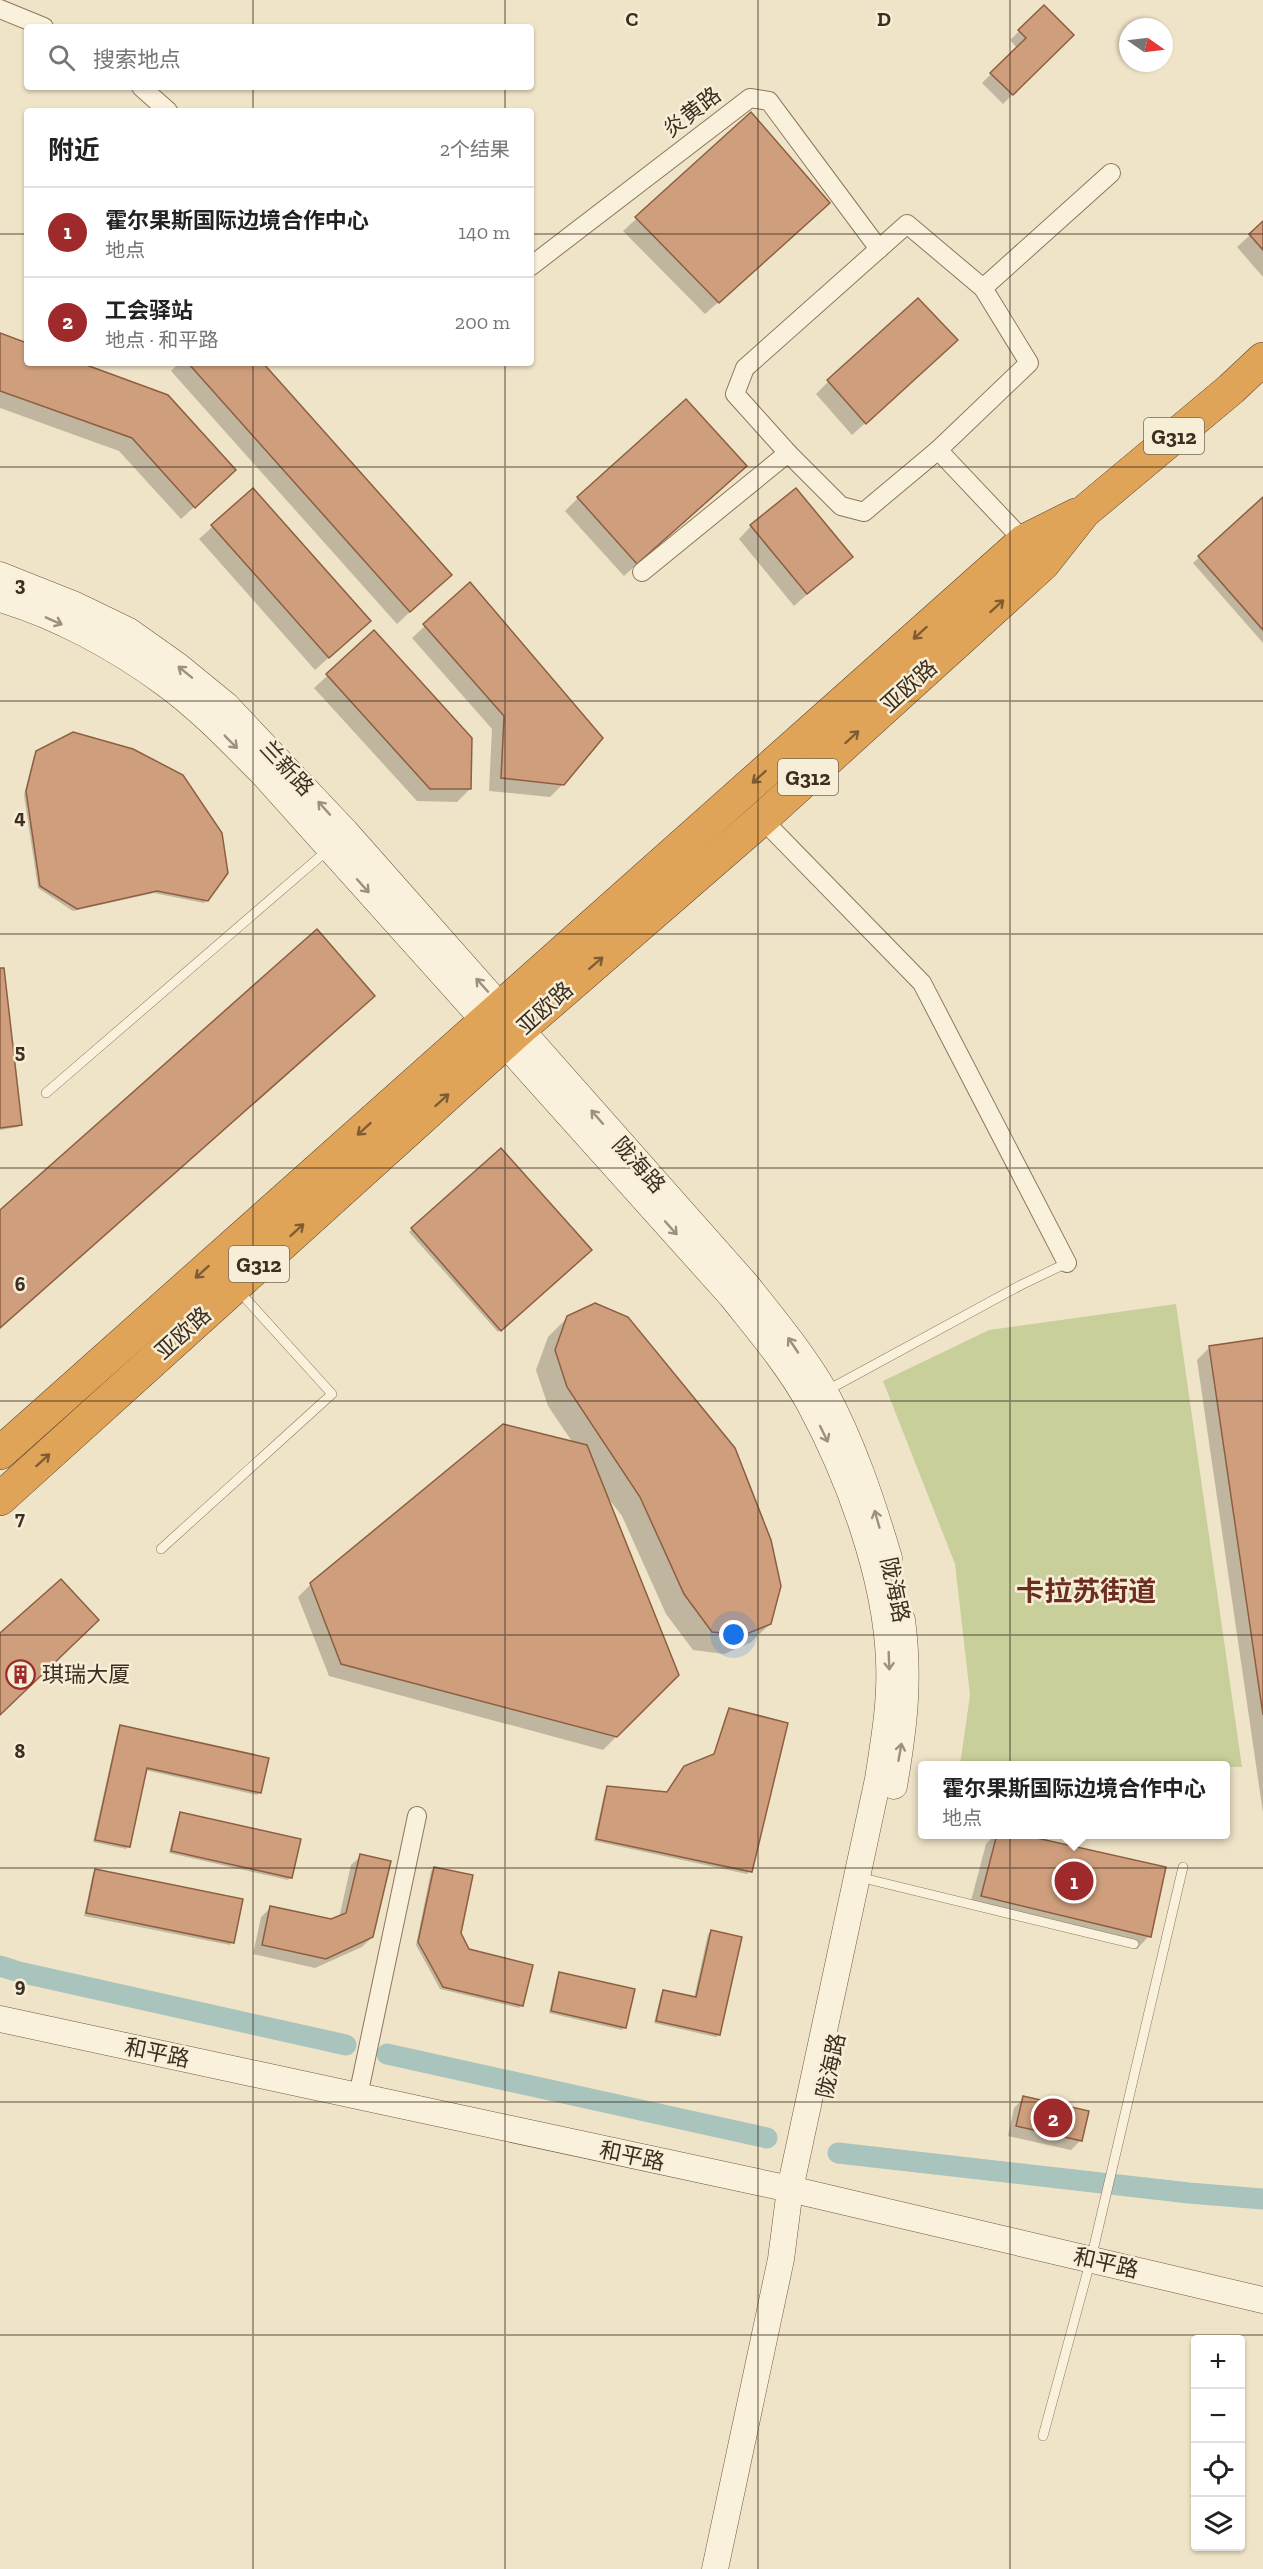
<!DOCTYPE html>
<html lang="zh">
<meta charset="utf-8">
<style>
:root{--surface:#fff;--page:#f6f6f6;--text:#222;--muted:#767676;--line:#e0e0e0;--accent:#9e2a2b}
body{margin:0;font-family:"Zilla Slab","Noto Sans SC",serif;background:var(--page);color:var(--text)}
.controls{position:absolute;right:18px;bottom:18px;display:grid;overflow:hidden;border-radius:6px;box-shadow:0 2px 4px #0004}
.controls button{width:54px;height:54px;display:grid;place-items:center;padding:0;border:0;border-bottom:2px solid var(--line);background:var(--surface);color:var(--text);font:30px sans-serif}
.compass{position:absolute;left:1119px;top:18px;width:54px;height:54px;border-radius:50%;background:var(--surface);box-shadow:0 2px 4px #0004;rotate:104deg}
.you{position:absolute;left:734px;top:1635px;width:21px;height:21px;margin:-15px;border:4px solid #fff;border-radius:50%;background:#1a73e8;box-shadow:0 0 0 9px #1a73e833}
.badge{display:grid;place-items:center;width:39px;height:39px;border-radius:50%;background:var(--accent);color:#fff;font-size:20px;font-weight:700}
.pin{position:absolute;translate:-50% -50%;border:3px solid #fff;box-shadow:0 2px 6px #0006}
.popup{position:absolute;left:918px;top:1761px;width:312px;height:78px;box-sizing:border-box;display:grid;place-content:center;border-radius:6px;background:var(--surface);filter:drop-shadow(0 2px 4px #0005);font-size:20px;white-space:nowrap;color:var(--muted)}
.popup b{font-size:22px;color:var(--text)}
.popup::after{content:'';position:absolute;left:50%;top:100%;margin-left:-12px;border:12px solid transparent;border-top-color:var(--surface)}
.list{margin:0;padding:0;list-style:none}
h2{display:flex;justify-content:space-between;align-items:center;height:78px;margin:0;padding:0 24px;font-size:26px}
h2 small{font-size:20px;font-weight:400;color:var(--muted)}
.list li{display:grid;grid-template-columns:39px 1fr auto;gap:18px;align-items:center;box-sizing:border-box;height:90px;padding:0 24px;border-top:2px solid var(--line)}
.list b{display:block;font-size:22px;white-space:nowrap}
.list p{margin:0;font-size:20px;white-space:nowrap;color:var(--muted)}
.list em{font-size:20px;font-style:normal;color:var(--muted)}
.icon{flex:none;width:33px;height:33px;fill:none;stroke:currentColor;stroke-width:2;stroke-linecap:round;stroke-linejoin:round}
.map{position:relative;flex:none;width:1263px;height:2569px;overflow:hidden}
.search{position:absolute;background:var(--surface);box-shadow:0 2px 4px #0004;left:24px;top:24px;width:510px;height:66px;display:flex;align-items:center;gap:15px;box-sizing:border-box;padding:0 21px;border-radius:6px;color:var(--muted);font-size:22px}
.panel{position:absolute;background:var(--surface);box-shadow:0 2px 4px #0004;left:24px;top:108px;width:510px;height:258px;border-radius:6px}
.map>svg:first-child{display:block}
.green{fill:#c9cf9b}
.shadow{fill:#0003}
.lines{fill:none;stroke-linecap:round;stroke-linejoin:round}
.canal{stroke:#a9c4bc;stroke-width:21}
.building{fill:#cf9f7d;stroke:#8d5f41;stroke-width:1.5}
.lane-casing{stroke:#8d765c;stroke-width:10}
.street-casing{stroke:#8d765c;stroke-width:20}
.secondary-casing{stroke:#6f573f;stroke-width:27}
.highway-casing{stroke:#5b4430;stroke-width:34}
.lane{stroke:#faf1dc;stroke-width:9}
.street{stroke:#faf1dc;stroke-width:18}
.secondary{stroke:#faf1dc;stroke-width:26}
.highway{stroke:#e0a458;stroke-width:33}
.oneway{stroke:#7e5d36}
.oneway2{stroke:#9c907e}
.grid{fill:none;stroke:#3d2e20;stroke-width:1.5;stroke-opacity:0.55}
.labels{text-anchor:middle;dominant-baseline:central;stroke-width:5;stroke-linejoin:round;paint-order:stroke}
.shield{fill:#f7eed8;stroke:#756857;stroke-width:1.5}
.shield-label{font-size:21px;font-weight:bold;fill:#3d2e20}
.street-label{font-size:22px;fill:#3d2e20;stroke:#f7eed8}
.poi-label{font-size:22px;fill:#3d2e20;stroke:#f7eed8;text-anchor:start}
.district-label{font-size:28px;font-weight:bold;fill:#6b2e1e;stroke:#f7eed8}
.grid-label{font-size:20px;text-anchor:middle;font-weight:bold;fill:#3d2e20;stroke:#f7eed8;stroke-width:5;stroke-linejoin:round;paint-order:stroke}
</style>
<div class="map">
<svg width="1263" height="2569" viewBox="0 0 1263 2569">
<rect width="100%" height="100%" fill="#f0e4c8"/>
<!-- green -->
<path class="green" d="M1176,1304L1242,1767L960,1765L970,1695L955,1564L883,1381L989,1330Z"/>
<!-- shadow -->
<g class="shadow">
<path d="M1044,7L1072,35L1003,104L982,83L1017,48L1010,40Z"/>
<path d="M751,114L815,216L705,314L623,231Z"/>
<path d="M1263,223V277L1237,247Z"/>
<path d="M0,334L27,344V363H77L221,483L181,519L119,451L0,408Z"/>
<path d="M943,353L852,435L816,394L829,381Z"/>
<path d="M179,363H261L437,587L397,624L171,371Z"/>
<path d="M732,479L624,576L565,511L578,498Z"/>
<path d="M253,490L356,633L315,670L199,539Z"/>
<path d="M1263,499V643L1193,563Z"/>
<path d="M751,526L851,556L794,606L739,539Z"/>
<path d="M470,584L563,784L550,797L489,791L492,729L412,638Z"/>
<path d="M374,633L470,789L457,802L417,801L314,688Z"/>
<path d="M37,752L207,900L204,903L154,893L73,911L38,888L24,795L34,755Z"/>
<path d="M0,970L21,1125L18,1127L0,1130Z"/>
<path d="M501,1150L590,1250L498,1332L409,1232Z"/>
<path d="M568,1317L770,1624L750,1643L724,1654L693,1650L666,1614L622,1516L605,1494L678,1675L603,1750L329,1676L298,1597L311,1584L573,1443L548,1406L536,1370L548,1337Z"/>
<path d="M1263,1340V1813L1197,1360L1210,1347Z"/>
<path d="M730,1710L750,1871L747,1874L594,1841L605,1790L608,1787L667,1794L713,1756Z"/>
<path d="M121,1727L260,1792L257,1795L145,1770L128,1847L126,1849L93,1842L118,1730Z"/>
<path d="M180,1814L291,1877L288,1880L169,1853L178,1817Z"/>
<path d="M996,1834H1013L1149,1936L1137,1949L969,1908L986,1844Z"/>
<path d="M361,1856L372,1937L362,1947L315,1968L253,1954L261,1917L271,1907L331,1921L339,1918L351,1865Z"/>
<path d="M434,1869L467,1951L522,2005L519,2008L440,1989L416,1945L431,1871Z"/>
<path d="M95,1871L232,1942L230,1945L84,1916L93,1873Z"/>
<path d="M711,1931L719,2035L716,2037L654,2023L661,1994L663,1991L694,1998L708,1934Z"/>
<path d="M560,1974L625,2027L622,2030L549,2013L557,1977Z"/>
<path d="M1024,2098L1081,2140L1071,2150L1008,2136L1014,2108Z"/>
</g>
<g class="lines">
<!-- canal -->
<g class="canal">
<path d="M0,1966L19,1972L346,2045"/>
<path d="M387,2054L767,2138"/>
<path d="M838,2153L1189,2193L1263,2199"/>
</g>
</g>
<!-- building -->
<g class="building">
<path d="M1044,5L1074,35L1013,95L990,73L1026,38L1018,30Z"/>
<path d="M751,112L830,203L719,303L635,217Z"/>
<path d="M1263,221V250L1249,234Z"/>
<path d="M918,298L958,340L866,424L827,380Z"/>
<path d="M0,333L27,343V363H81L168,395L236,470L195,508L132,438L0,391Z"/>
<path d="M188,363H263L452,575L410,612Z"/>
<path d="M686,399L747,466L637,564L577,497Z"/>
<path d="M253,488L371,621L329,658L211,525Z"/>
<path d="M796,488L853,557L807,594L750,525Z"/>
<path d="M1263,497V630L1198,556Z"/>
<path d="M470,582L603,738L564,785L501,778L504,716L423,624Z"/>
<path d="M374,630L472,738L471,789H430L326,674Z"/>
<path d="M73,732L133,749L183,775L222,833L228,873L208,901L157,891L77,909L40,886L26,791L36,751Z"/>
<path d="M317,929L375,996L0,1328V1210Z"/>
<path d="M0,968H4L22,1125L0,1128Z"/>
<path d="M501,1148L592,1250L501,1331L411,1228Z"/>
<path d="M595,1303L628,1317L735,1448L771,1540L781,1586L771,1624L744,1635L712,1632L684,1594L640,1497L567,1387L555,1350L567,1316Z"/>
<path d="M1263,1338V1715L1209,1346Z"/>
<path d="M503,1424L587,1445L679,1675L617,1737L341,1664L310,1583Z"/>
<path d="M61,1579L99,1620L0,1715V1633Z"/>
<path d="M729,1708L788,1723L752,1872L596,1839L607,1786L667,1792L684,1766L714,1754Z"/>
<path d="M120,1725L269,1758L261,1793L147,1768L130,1847L95,1840Z"/>
<path d="M180,1812L301,1839L292,1878L171,1851Z"/>
<path d="M997,1834H1019L1166,1867L1151,1937L981,1896Z"/>
<path d="M360,1854L391,1861L373,1937L326,1959L262,1945L270,1906L331,1919L346,1913Z"/>
<path d="M434,1867L473,1875L461,1933L469,1949L533,1965L523,2006L443,1987L418,1942Z"/>
<path d="M95,1869L243,1899L234,1943L86,1913Z"/>
<path d="M711,1930L742,1937L720,2035L656,2021L663,1990L696,1997Z"/>
<path d="M559,1972L635,1989L626,2028L551,2011Z"/>
<path d="M1023,2096L1089,2111L1082,2141L1016,2126Z"/>
</g>
<g class="lines">
<defs>
<g id="lane">
<path d="M46,1093L329,849"/>
<path d="M826,1391L1021,1285L1067,1263"/>
<path d="M161,1549L332,1394L238,1290"/>
<path d="M871,1880L1134,1944"/>
<path d="M1043,2436L1091,2259L1183,1867"/>
</g>
<g id="street">
<path d="M0,9L44,27"/>
<path d="M141,87L168,111"/>
<path d="M531,266L750,98L769,101L879,249"/>
<path d="M938,450L1024,541"/>
<path d="M788,453L735,394L745,368L907,224L983,288L1111,173"/>
<path d="M642,572L788,453L841,506L864,512L938,450L1029,363L983,288"/>
<path d="M762,819L922,983L1067,1263"/>
<path d="M358,2096L417,1816"/>
</g>
<g id="secondary">
<path d="M0,575L73,604L129,631L177,665L226,705L346,832L747,1285C774,1319 803,1354 825,1392C853,1444 872,1501 889,1558"/>
<path d="M0,599C57,616 115,647 164,683C200,709 231,742 262,773L731,1296C758,1330 788,1365 809,1403C849,1477 886,1577 889,1661C891,1701 884,1740 878,1779L790,2189L781,2259L715,2569"/>
<path d="M894,1786C904,1728 910,1679 902,1620"/>
<path d="M0,2019L790,2189L1263,2300"/>
</g>
<g id="highway">
<path d="M0,1453L1024,541L1076,515"/>
<path d="M0,1499L520,1029L762,819L1043,564L1084,512L1231,389L1263,359"/>
</g>
</defs>
<!-- lane casing -->
<use href="#lane" class="lane-casing"/>
<!-- street casing -->
<use href="#street" class="street-casing"/>
<!-- secondary casing -->
<use href="#secondary" class="secondary-casing"/>
<!-- highway casing -->
<use href="#highway" class="highway-casing"/>
<!-- lane -->
<use href="#lane" class="lane"/>
<!-- street -->
<use href="#street" class="street"/>
<!-- secondary -->
<use href="#secondary" class="secondary"/>
<!-- highway -->
<use href="#highway" class="highway"/>
</g>
<!-- one-way arrows -->
<defs><path id="oneway-shaft" d="M-6 0H5M1.5-3L5.5 0L1.5 3" fill="none" stroke-width="1.6" stroke-linecap="round" stroke-linejoin="round" transform="scale(1.5)"/></defs>
<g class="oneway">
<use href="#oneway-shaft" transform="translate(997 606) rotate(-42)"/>
<use href="#oneway-shaft" transform="translate(920 633) rotate(138)"/>
<use href="#oneway-shaft" transform="translate(852 737) rotate(-42)"/>
<use href="#oneway-shaft" transform="translate(759 777) rotate(138)"/>
<use href="#oneway-shaft" transform="translate(596 963) rotate(-41)"/>
<use href="#oneway-shaft" transform="translate(442 1100) rotate(-42)"/>
<use href="#oneway-shaft" transform="translate(364 1129) rotate(138)"/>
<use href="#oneway-shaft" transform="translate(297 1230) rotate(-42)"/>
<use href="#oneway-shaft" transform="translate(202 1272) rotate(138)"/>
<use href="#oneway-shaft" transform="translate(43 1460) rotate(-42)"/>
</g>
<g class="oneway2">
<use href="#oneway-shaft" transform="translate(54 621) rotate(24)"/>
<use href="#oneway-shaft" transform="translate(185 672) rotate(-141)"/>
<use href="#oneway-shaft" transform="translate(231 742) rotate(45)"/>
<use href="#oneway-shaft" transform="translate(324 808) rotate(-132)"/>
<use href="#oneway-shaft" transform="translate(363 886) rotate(48)"/>
<use href="#oneway-shaft" transform="translate(482 985) rotate(-132)"/>
<use href="#oneway-shaft" transform="translate(597 1117) rotate(-131)"/>
<use href="#oneway-shaft" transform="translate(671 1228) rotate(48)"/>
<use href="#oneway-shaft" transform="translate(793 1345) rotate(-124)"/>
<use href="#oneway-shaft" transform="translate(824 1434) rotate(64)"/>
<use href="#oneway-shaft" transform="translate(877 1519) rotate(-106)"/>
<use href="#oneway-shaft" transform="translate(889 1661) rotate(88)"/>
<use href="#oneway-shaft" transform="translate(900 1752) rotate(-80)"/>
</g>
<!-- grid -->
<path class="grid" d="M253,0V27M505,0V27M758,0V2569M1010,0V2569M253,87V111M505,87V111M0,234H27M531,234H1263M253,363V2569M505,363V2569M0,467H1263M0,701H1263M0,934H1263M0,1168H1263M0,1401H1263M0,1635H1263M0,1868H1263M0,2102H1263M0,2335H1263"/>
<!-- icons -->
<defs>
<symbol id="building-ring" viewBox="-11 -11 22 22"><circle r="9.5" fill="#f7eed8" stroke="#9e2a2b" stroke-width="1.5"/><path d="M-4-6H4V6H1V3H-1V6H-4ZM-2.5-4.3h1.7v1.8h-1.7ZM.8-4.3h1.7v1.8H.8ZM-2.5-1h1.7V.8h-1.7ZM.8-1h1.7V.8H.8Z" fill="#9e2a2b"/></symbol>
</defs>
<g fill-rule="evenodd">
<use href="#building-ring" x="4" y="1658" width="33" height="33"/>
</g>
<g class="labels">
<!-- shield labels -->
<g class="shield">
<rect x="1144" y="418" width="60" height="36" rx="4.5"/>
<rect x="778" y="759" width="60" height="36" rx="4.5"/>
<rect x="229" y="1246" width="60" height="36" rx="4.5"/>
</g>
<g class="shield-label">
<text x="1174" y="436">G312</text>
<text x="808" y="777">G312</text>
<text x="259" y="1264">G312</text>
</g>
<!-- street labels -->
<g class="street-label">
<text transform="translate(692 112) rotate(-38)">炎黄路</text>
<text transform="translate(909 686) rotate(-42)">亚欧路</text>
<text transform="translate(287 768) rotate(47)">兰新路</text>
<text transform="translate(545 1008) rotate(-42)">亚欧路</text>
<text transform="translate(639 1165) rotate(48)">陇海路</text>
<text transform="translate(183 1333) rotate(-42)">亚欧路</text>
<text transform="translate(895 1590) rotate(78)">陇海路</text>
<text transform="translate(157 2053) rotate(12)">和平路</text>
<text transform="translate(831 2066) rotate(-78)">陇海路</text>
<text transform="translate(632 2156) rotate(12)">和平路</text>
<text transform="translate(1106 2263) rotate(13)">和平路</text>
</g>
<!-- poi labels -->
<g class="poi-label">
<text x="42" y="1674">琪瑞大厦</text>
</g>
<!-- district labels -->
<g class="district-label">
<text x="1086" y="1591">卡拉苏街道</text>
</g>
</g>
<g class="grid-label">
<text x="632" y="26">C</text>
<text x="884" y="26">D</text>
<text x="20" y="591">3</text>
<text x="20" y="824">4</text>
<text x="20" y="1058">5</text>
<text x="20" y="1291">6</text>
<text x="20" y="1525">7</text>
<text x="20" y="1758">8</text>
<text x="20" y="1992">9</text>
</g>
</svg>
<div class="controls">
<button>+</button>
<button>−</button>
<button><svg class="icon" aria-label="locate" viewBox="0 0 24 24"><circle cx="12" cy="12" r="6"/><path d="M12 2v4M12 18v4M2 12h4M18 12h4"/></svg></button>
<button><svg class="icon" aria-label="layers" viewBox="0 0 24 24"><path d="M12 4l9 5-9 5-9-5zM3 14l9 5 9-5"/></svg></button>
</div>
<svg class="compass" viewBox="-18 -18 36 36"><path d="M0-13l5 13h-10z" fill="#e53935"/><path d="M0 13l5-13h-10z" fill="#767676"/></svg>
<div class="you"></div>
<div class="pin badge" style="left:1074px;top:1881px">1</div>
<div class="popup"><b>霍尔果斯国际边境合作中心</b>地点</div>
<div class="pin badge" style="left:1053px;top:2118px">2</div>
<div class="search"><svg class="icon" aria-label="search" viewBox="0 0 24 24"><circle cx="10" cy="10" r="6"/><path d="M15 15l6 6"/></svg>搜索地点</div>
<section class="panel">
<h2>附近<small>2个结果</small></h2>
<ul class="list">
<li><span class="badge">1</span><div><b>霍尔果斯国际边境合作中心</b><p>地点</p></div><em>140 m</em></li>
<li><span class="badge">2</span><div><b>工会驿站</b><p>地点 · 和平路</p></div><em>200 m</em></li>
</ul>
</section>
</div>
